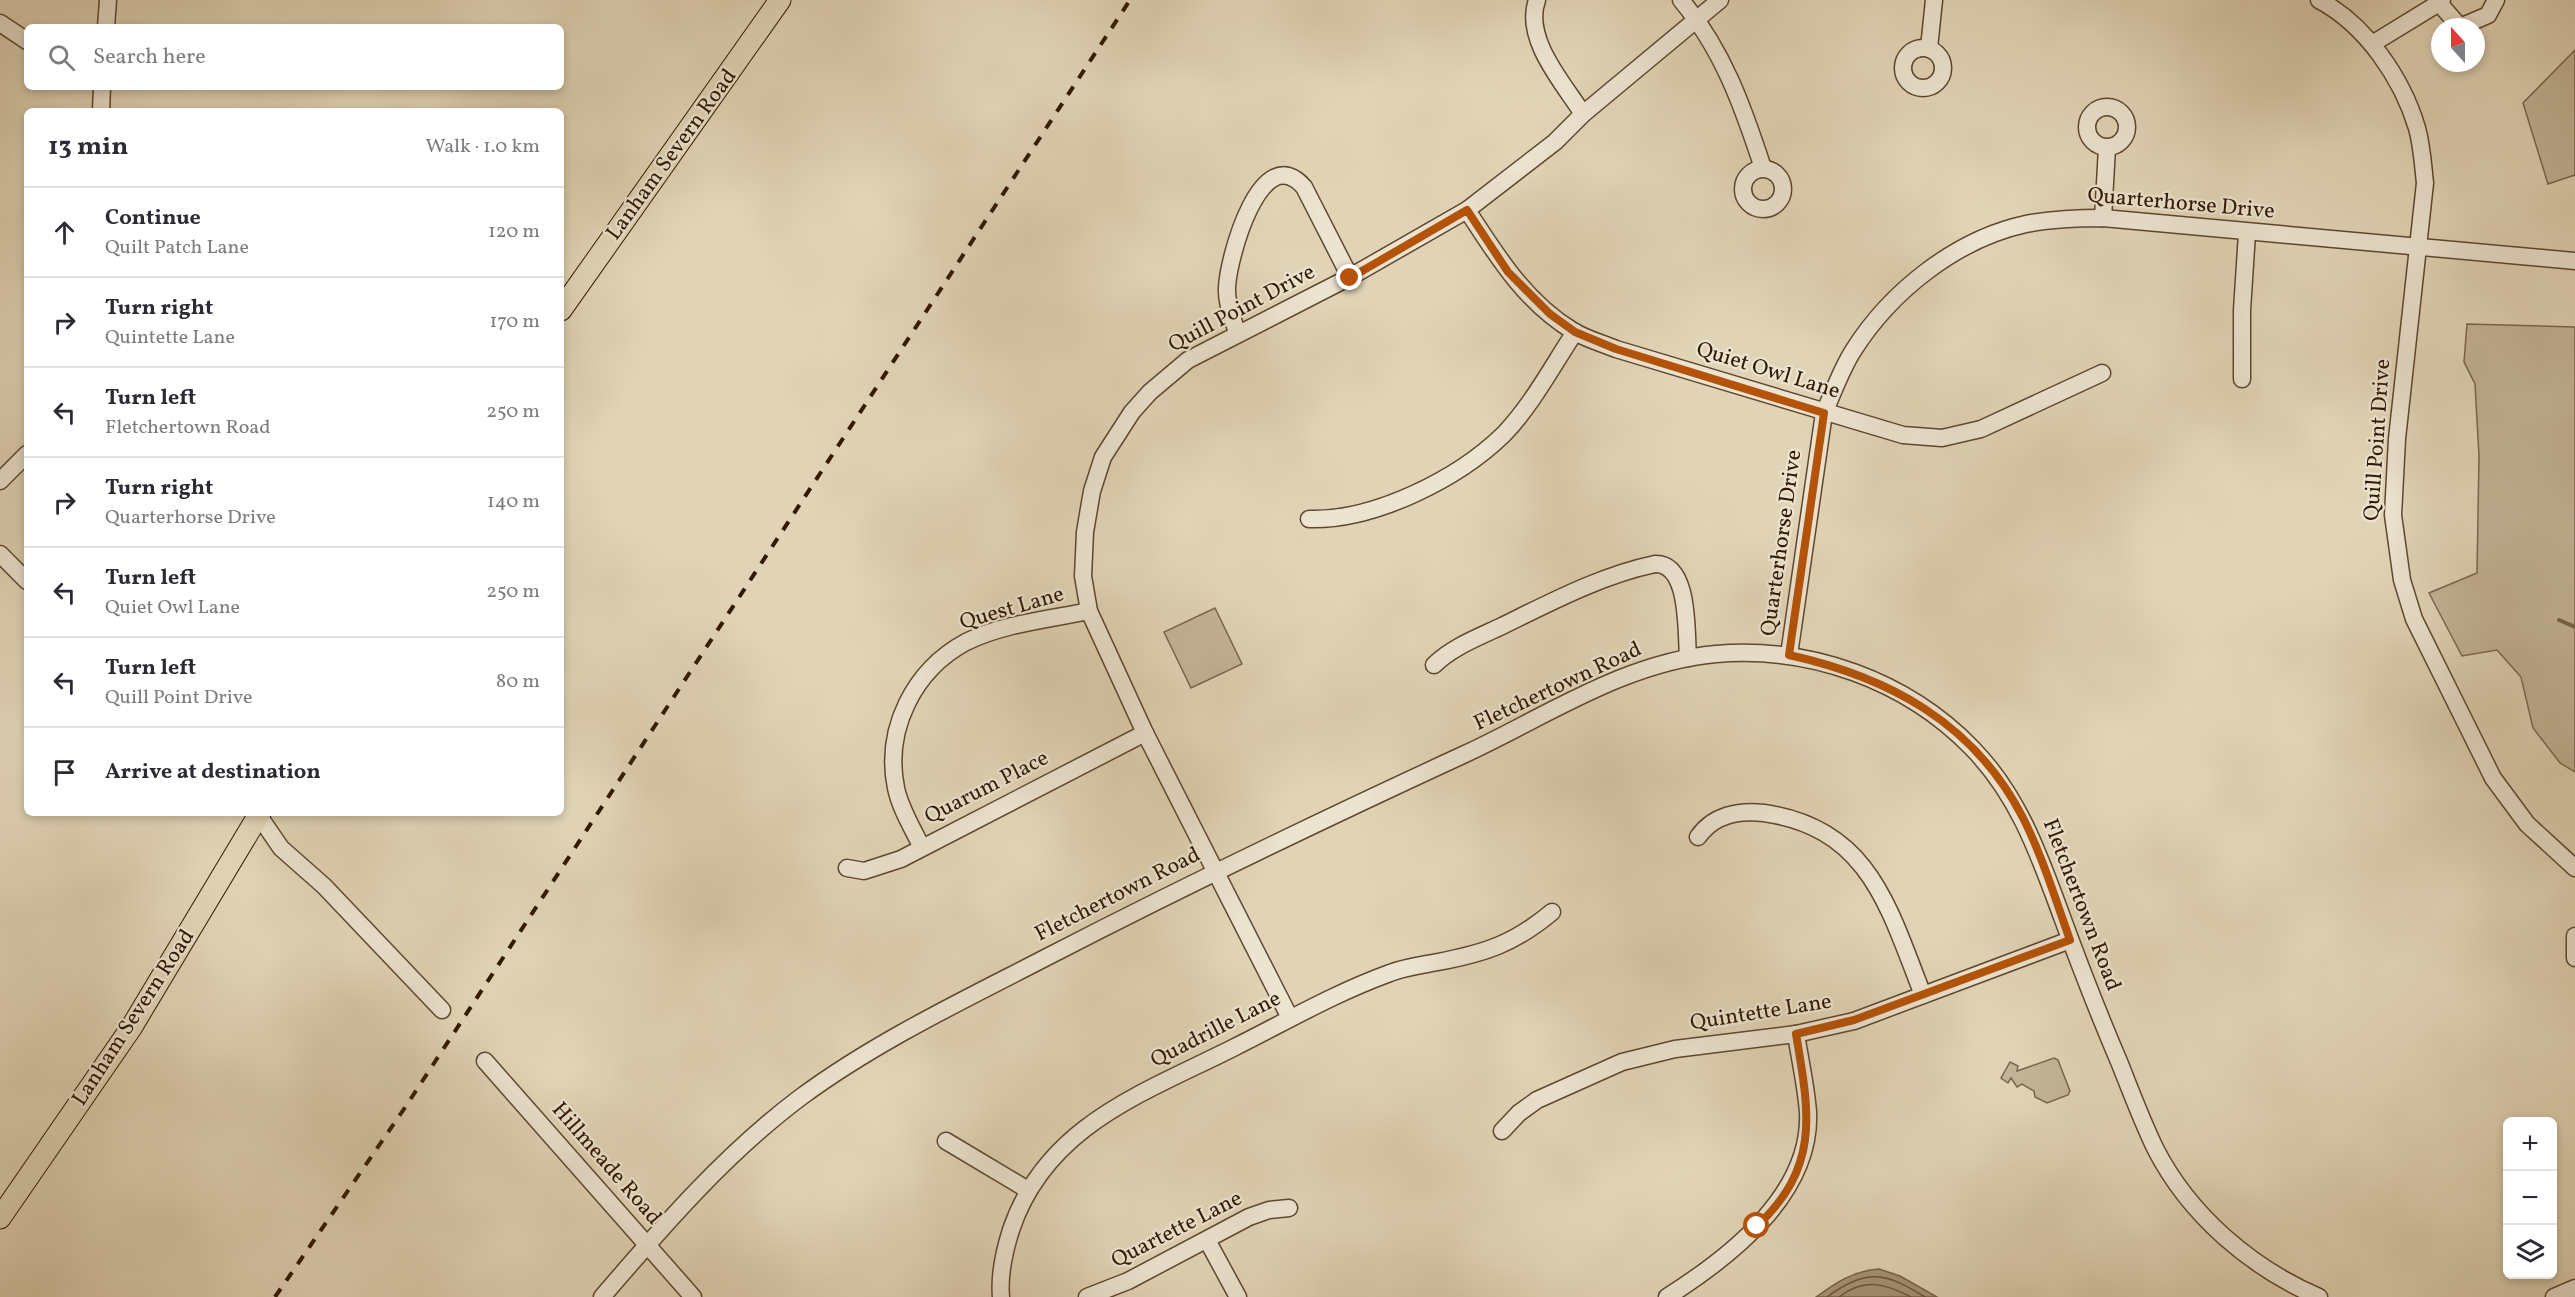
<!DOCTYPE html>
<meta charset="utf-8">
<style>
:root{--surface:#fff;--page:#f7f7f7;--text:#2b2b33;--muted:#7c7c81;--line:#e1e1e2}
body{margin:0;font-family:Vollkorn,serif;background:var(--page);color:var(--text)}
.controls{position:absolute;right:18px;bottom:18px;display:grid;overflow:hidden;border-radius:9px;box-shadow:0 3px 9px #0003}
.controls button{width:54px;height:54px;display:grid;place-items:center;padding:0;border:0;border-bottom:2px solid var(--line);background:var(--surface);color:var(--text);font:30px sans-serif}
.compass{position:absolute;left:2431px;top:18px;width:54px;height:54px;border-radius:50%;background:var(--surface);box-shadow:0 3px 9px #0003;rotate:339deg}
.stop{position:absolute;width:18px;height:18px;margin:-14px;border:4px solid #b45309;border-radius:50%;background:#fff}
.stop.end{background:#b45309;border-color:#fff;box-shadow:0 2px 6px #0008}
.list{margin:0;padding:0;list-style:none}
h2{display:flex;justify-content:space-between;align-items:center;height:78px;margin:0;padding:0 24px;font-size:26px}
h2 small{font-size:20px;font-weight:400;color:var(--muted)}
.list li{display:grid;grid-template-columns:39px 1fr auto;gap:18px;align-items:center;box-sizing:border-box;height:90px;padding:0 24px;border-top:2px solid var(--line)}
.list b{display:block;font-size:22px;white-space:nowrap}
.list p{margin:0;font-size:20px;white-space:nowrap;color:var(--muted)}
.list em{font-size:20px;font-style:normal;color:var(--muted)}
.icon{flex:none;width:33px;height:33px;fill:none;stroke:currentColor;stroke-width:2;stroke-linecap:round;stroke-linejoin:round}
.map{position:relative;flex:none;width:2575px;height:1297px;overflow:hidden}
.search{position:absolute;background:var(--surface);box-shadow:0 3px 9px #0003;left:24px;top:24px;width:540px;height:66px;display:flex;align-items:center;gap:15px;box-sizing:border-box;padding:0 21px;border-radius:9px;color:var(--muted);font-size:22px}
.panel{position:absolute;background:var(--surface);box-shadow:0 3px 9px #0003;left:24px;top:108px;width:540px;height:708px;border-radius:9px}
.map>svg:first-child{display:block}
.green{fill:#c3b497;stroke:#7a664c;stroke-width:1.5}
.water{fill:#a59478;stroke:#776348;stroke-width:1.5}
.lines{fill:none;stroke-linecap:round;stroke-linejoin:round}
.shore{stroke:#6b563c;stroke-width:1.5}
.stream{stroke:#776348;stroke-width:4}
.minor-casing{stroke:#5d482e;stroke-width:19}
.major-casing{stroke:#311900;stroke-width:23}
.minor{stroke:#ece3d0;stroke-width:16}
.major{stroke:#e1d4b6;stroke-width:21}
.rail{stroke:#311900;stroke-width:4;stroke-dasharray:10 10;stroke-linecap:butt}
.route{stroke:#b45309;stroke-width:8}
.labels{text-anchor:middle;dominant-baseline:central;stroke-width:4.5;stroke-linejoin:round;paint-order:stroke}
.street-label{font-size:22px;fill:#311900;stroke:#ece3d0}
</style>
<div class="map">
<svg width="2575" height="1297" viewBox="0 0 2575 1297">
<rect width="100%" height="100%" fill="#e1d4b6"/>
<filter id="stains"><feTurbulence type="fractalNoise" baseFrequency=".00333" numOctaves="4"/><feColorMatrix values="0 0 0 0 .2 0 0 0 0 .09 0 0 0 0 .02 0 0 0 .5 -.17"/></filter>
<radialGradient id="worn" r=".72"><stop offset=".6" stop-color="#630" stop-opacity="0"/><stop offset="1" stop-color="#630" stop-opacity=".3"/></radialGradient>
<!-- green -->
<g class="green">
<path d="M2575,50V175L2548,184L2523,103Z"/>
<path d="M2467,324L2575,327V772L2560,763L2533,728L2521,677L2497,650L2462,656L2429,593L2477,573L2479,456L2475,384L2464,362Z"/>
<path d="M1215,608L1242,664L1191,688L1164,632Z"/>
<path d="M2054,1058L2058,1060L2070,1091L2068,1095L2047,1103L2035,1097L2034,1091L2022,1084L2017,1087L2011,1078L2008,1083L2001,1078L2010,1062L2018,1066L2017,1071Z"/>
</g>
<!-- water -->
<path class="water" d="M1879,1269L1900,1276L1937,1297H1816C1837,1282 1853,1271 1879,1269Z"/>
<g class="lines">
<!-- shore -->
<g class="shore">
<path d="M1827,1297C1866,1268 1885,1272 1925,1297"/>
<path d="M1839,1297C1864,1278 1884,1283 1911,1297"/>
</g>
<!-- stream -->
<path class="stream" d="M2559,620L2575,627"/>
<defs>
<g id="minor">
<path d="M1537,0C1523,39 1564,84 1583,114"/>
<path d="M1681,0C1723,50 1743,107 1763,168"/>
<path d="M2319,0C2366,25 2402,78 2417,128C2422,146 2423,165 2425,183L2397,439L2393,515L2402,580L2414,619L2493,778L2527,824L2575,868"/>
<path d="M2442,0L2439,3L2460,27L2488,15L2496,0"/>
<path d="M0,23L27,41"/>
<path d="M106,27L108,0"/>
<path d="M2372,44L2439,3"/>
<circle cx="1923" cy="68" r="20"/>
<path d="M1929,48L1934,0"/>
<circle cx="2107" cy="127" r="20"/>
<path d="M101,111L102,87"/>
<circle cx="1763" cy="189" r="20"/>
<path d="M1467,210C1497,256 1525,302 1573,331C1586,339 1602,343 1616,349L1903,435L1942,438L1981,429L2102,373"/>
<path d="M2103,218L2107,148"/>
<path d="M1237,333C1233,318 1226,303 1227,288C1228,258 1261,138 1304,187L1350,277"/>
<path d="M2242,379V310L2247,233"/>
<path d="M0,481L27,454"/>
<path d="M1309,519C1374,521 1458,479 1504,434C1532,405 1553,365 1575,332"/>
<path d="M0,554L27,581"/>
<path d="M1789,655L1824,413C1833,393 1841,370 1853,351C1890,292 1956,239 2026,224C2051,219 2077,218 2103,218L2575,261"/>
<path d="M1434,665C1452,647 1479,637 1502,626C1551,602 1602,575 1655,564C1690,563 1686,632 1688,658"/>
<path d="M257,813L281,848L324,886L442,1010"/>
<path d="M1698,837C1713,815 1739,810 1764,813C1870,828 1889,909 1923,995"/>
<path d="M921,846C912,827 900,808 896,788C884,729 914,670 966,642C1002,624 1050,619 1089,611"/>
<path d="M847,868L864,871L901,859L1145,733"/>
<path d="M2575,936V958"/>
<path d="M1290,1018L1145,733L1089,611L1083,576L1085,532L1092,491L1103,457L1132,412L1150,392L1188,360L1350,277L1467,210L1555,142L1583,114L1720,0"/>
<path d="M485,1061L693,1297"/>
<path d="M1502,1131L1519,1113L1537,1100L1622,1062L1675,1049L1796,1034L1854,1021L2070,940"/>
<path d="M946,1141L1028,1190"/>
<path d="M1207,1240L1238,1297"/>
<path d="M602,1297C663,1226 726,1153 801,1097C877,1041 964,1000 1047,957C1185,886 1324,819 1465,754C1545,717 1625,662 1716,654C1810,646 1906,680 1972,748C2019,796 2039,855 2062,917C2080,966 2099,1015 2120,1064C2131,1092 2142,1121 2155,1148C2189,1215 2251,1268 2319,1297"/>
<path d="M1001,1297C999,1275 1004,1252 1011,1230C1046,1125 1144,1093 1235,1047C1287,1021 1335,993 1390,973C1405,967 1422,965 1438,962C1486,953 1515,943 1552,912"/>
<path d="M1087,1297L1128,1281L1249,1217L1269,1210L1289,1208"/>
<path d="M1667,1297C1730,1257 1812,1194 1808,1112C1806,1086 1800,1060 1796,1034"/>
<path d="M2554,1297L2575,1288"/>
</g>
<g id="major">
<path d="M561,310L780,0"/>
<path d="M0,1218L131,1028L260,813"/>
</g>
</defs>
<!-- minor casing -->
<use href="#minor" class="minor-casing"/>
<!-- major casing -->
<use href="#major" class="major-casing"/>
<!-- minor -->
<use href="#minor" class="minor"/>
<!-- major -->
<use href="#major" class="major"/>
<!-- rail -->
<path class="rail" d="M275,1297L406,1106L1130,0"/>
</g>
<g class="lines">
<!-- route -->
<path class="route" d="M1350,278L1467,210L1508,272L1550,314L1575,332L1616,349L1824,413L1789,655C1888,677 1973,722 2022,816C2042,855 2055,898 2070,940L1854,1020L1796,1034C1809,1112 1821,1166 1757,1226"/>
</g>
<g class="labels">
<!-- street labels -->
<g class="street-label">
<text transform="translate(672 155) rotate(-54)">Lanham Severn Road</text>
<text transform="translate(2181 204) rotate(5)">Quarterhorse Drive</text>
<text transform="translate(1242 309) rotate(-28)">Quill Point Drive</text>
<text transform="translate(1768 371) rotate(17)">Quiet Owl Lane</text>
<text transform="translate(2378 440) rotate(-86)">Quill Point Drive</text>
<text transform="translate(1782 543) rotate(-82)">Quarterhorse Drive</text>
<text transform="translate(1012 609) rotate(-16)">Quest Lane</text>
<text transform="translate(1558 687) rotate(-25)">Fletchertown Road</text>
<text transform="translate(987 788) rotate(-27)">Quarum Place</text>
<text transform="translate(1118 895) rotate(-27)">Fletchertown Road</text>
<text transform="translate(2081 905) rotate(69)">Fletchertown Road</text>
<text transform="translate(1761 1013) rotate(-9)">Quintette Lane</text>
<text transform="translate(134 1018) rotate(-57)">Lanham Severn Road</text>
<text transform="translate(1216 1030) rotate(-27)">Quadrille Lane</text>
<text transform="translate(606 1164) rotate(49)">Hillmeade Road</text>
<text transform="translate(1177 1230) rotate(-27)">Quartette Lane</text>
</g>
</g>
<rect width="100%" height="100%" filter="url(#stains)"/>
<rect width="100%" height="100%" fill="url(#worn)"/>
</svg>
<div class="controls">
<button>+</button>
<button>−</button>
<button><svg class="icon" aria-label="layers" viewBox="0 0 24 24"><path d="M12 4l9 5-9 5-9-5zM3 14l9 5 9-5"/></svg></button>
</div>
<svg class="compass" viewBox="-18 -18 36 36"><path d="M0-13l5 13h-10z" fill="#e53935"/><path d="M0 13l5-13h-10z" fill="#7c7c81"/></svg>
<div class="stop" style="left:1757px;top:1226px"></div>
<div class="stop end" style="left:1350px;top:278px"></div>
<div class="search"><svg class="icon" aria-label="search" viewBox="0 0 24 24"><circle cx="10" cy="10" r="6"/><path d="M15 15l6 6"/></svg>Search here</div>
<section class="panel">
<h2>13 min<small>Walk · 1.0 km</small></h2>
<ul class="list">
<li><svg class="icon" aria-label="ahead" viewBox="0 0 24 24"><path d="M12 20V5M6 11l6-6 6 6"/></svg><div><b>Continue</b><p>Quilt Patch Lane</p></div><em>120 m</em></li>
<li><svg class="icon" aria-label="right" viewBox="0 0 24 24"><path d="M7 20v-9h11M14 6l5 5-5 5"/></svg><div><b>Turn right</b><p>Quintette Lane</p></div><em>170 m</em></li>
<li><svg class="icon" aria-label="left" viewBox="0 0 24 24"><path d="M17 20v-9H6M10 6l-5 5 5 5"/></svg><div><b>Turn left</b><p>Fletchertown Road</p></div><em>250 m</em></li>
<li><svg class="icon" aria-label="right" viewBox="0 0 24 24"><path d="M7 20v-9h11M14 6l5 5-5 5"/></svg><div><b>Turn right</b><p>Quarterhorse Drive</p></div><em>140 m</em></li>
<li><svg class="icon" aria-label="left" viewBox="0 0 24 24"><path d="M17 20v-9H6M10 6l-5 5 5 5"/></svg><div><b>Turn left</b><p>Quiet Owl Lane</p></div><em>250 m</em></li>
<li><svg class="icon" aria-label="left" viewBox="0 0 24 24"><path d="M17 20v-9H6M10 6l-5 5 5 5"/></svg><div><b>Turn left</b><p>Quill Point Drive</p></div><em>80 m</em></li>
<li><svg class="icon" aria-label="arrive" viewBox="0 0 24 24"><path d="M6 21V4h12l-3 4 3 4H6"/></svg><div><b>Arrive at destination</b></div></li>
</ul>
</section>
</div>
